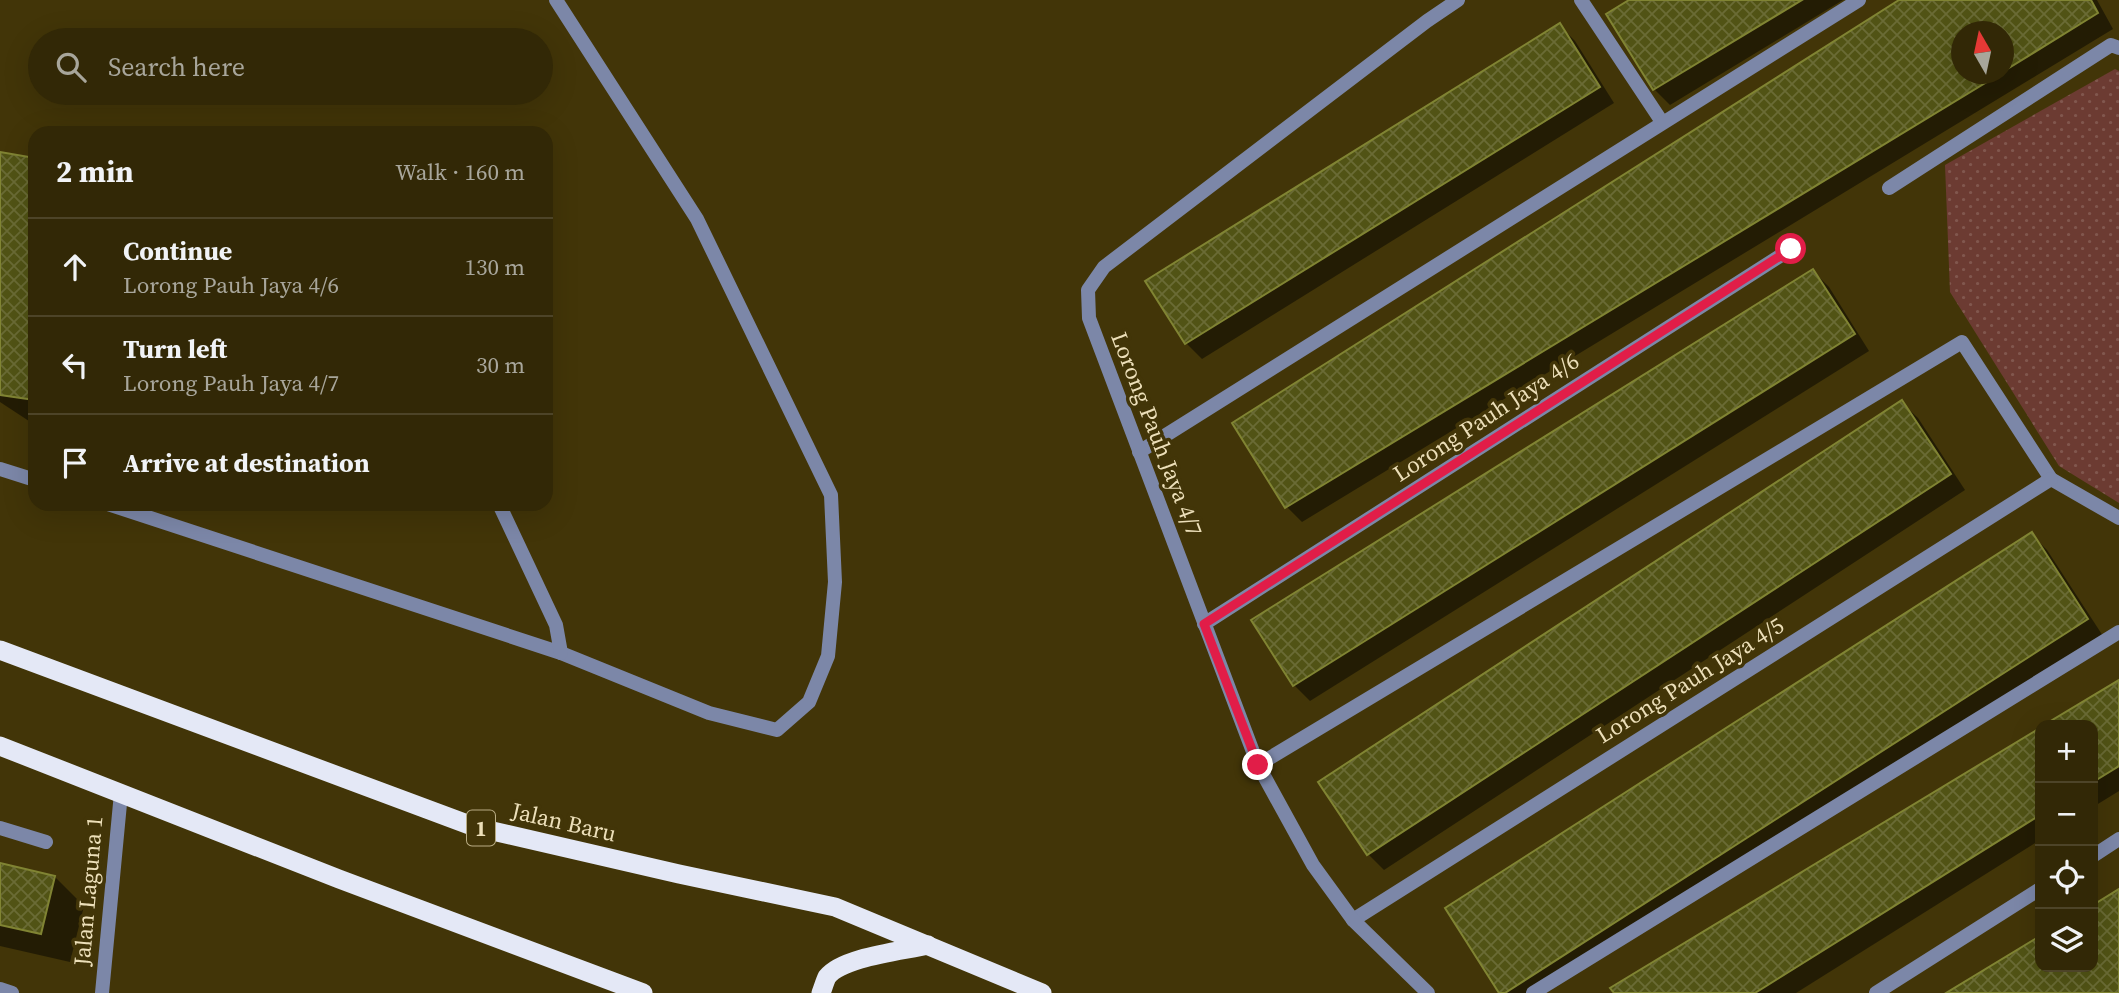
<!DOCTYPE html>
<meta charset="utf-8">
<style>
:root{--surface:#322806;--page:#3d3414;--text:#f1f3f6;--muted:#a8a69b;--line:#4d4428}
body{margin:0;font-family:"Source Serif 4",serif;background:var(--page);color:var(--text)}
.controls{position:absolute;right:21px;bottom:21px;display:grid;overflow:hidden;border-radius:14px;box-shadow:0 7px 28px #0002}
.controls button{width:63px;height:63px;display:grid;place-items:center;padding:0;border:0;border-bottom:2px solid var(--line);background:var(--surface);color:var(--text);font:35px sans-serif}
.compass{position:absolute;left:1951px;top:21px;width:63px;height:63px;border-radius:50%;background:var(--surface);box-shadow:0 7px 28px #0002;rotate:351deg}
.stop{position:absolute;width:21px;height:21px;margin:-16px;border:5px solid #e11d48;border-radius:50%;background:#fff}
.stop.end{background:#e11d48;border-color:#fff;box-shadow:0 2px 7px #0008}
.list{margin:0;padding:0;list-style:none}
h2{display:flex;justify-content:space-between;align-items:center;height:91px;margin:0;padding:0 28px;font-size:30px}
h2 small{font-size:23px;font-weight:400;color:var(--muted)}
.list li{display:grid;grid-template-columns:46px 1fr auto;gap:21px;align-items:center;box-sizing:border-box;height:98px;padding:0 28px;border-top:2px solid var(--line)}
.list b{display:block;font-size:26px;white-space:nowrap}
.list p{margin:0;font-size:23px;white-space:nowrap;color:var(--muted)}
.list em{font-size:23px;font-style:normal;color:var(--muted)}
.icon{flex:none;width:38px;height:38px;fill:none;stroke:currentColor;stroke-width:2;stroke-linecap:round;stroke-linejoin:round}
.map{position:relative;flex:none;width:2119px;height:993px;overflow:hidden}
.search{position:absolute;background:var(--surface);box-shadow:0 7px 28px #0002;left:28px;top:28px;width:525px;height:77px;display:flex;align-items:center;gap:18px;box-sizing:border-box;padding:0 24px;border-radius:38px;color:var(--muted);font-size:26px}
.panel{position:absolute;background:var(--surface);box-shadow:0 7px 28px #0002;left:28px;top:126px;width:525px;height:385px;border-radius:21px}
.map>svg:first-child{display:block}
.grass{fill:url(#grass-dots)}
.shadow{fill:#0007;fill-rule:evenodd}
.building{fill:url(#building-cross-hatch);stroke:#808433;stroke-width:2}
.lines{fill:none;stroke-linecap:round;stroke-linejoin:round}
.service{stroke:#7c87a8;stroke-width:14}
.minor{stroke:#7c87a8;stroke-width:14}
.trunk{stroke:#e4e8f6;stroke-width:19}
.route{stroke:#e11d48;stroke-width:9}
.labels{text-anchor:middle;dominant-baseline:central;stroke-width:7;stroke-linejoin:round;paint-order:stroke}
.shield{fill:#423508;stroke:#b9ac84;stroke-width:2}
.shield-label{font-size:21px;font-weight:bold;fill:#ecdfb9}
.street-label{font-size:23px;fill:#ecdfb9;stroke:#423508}
</style>
<div class="map">
<svg width="2119" height="993" viewBox="0 0 2119 993">
<defs>
<pattern id="grass-dots" width="8" height="8" patternUnits="userSpaceOnUse" patternTransform="scale(1.75)"><rect width="8" height="8" fill="#6c3b32"/><path d="M2 2h.1M6 6h.1" fill="none" stroke="#81574e" stroke-width="1.8" stroke-linecap="round"/></pattern>
<pattern id="building-cross-hatch" width="8" height="8" patternUnits="userSpaceOnUse" patternTransform="scale(1.75)"><rect width="8" height="8" fill="#515315"/><path d="M0 0l8 8M0 8l8-8" fill="none" stroke="#6a6b35"/></pattern>
</defs>
<rect width="100%" height="100%" fill="#423508"/>
<!-- grass -->
<path class="grass" d="M2115,69L2119,71V503L2059,466L1950,292L1945,165Z"/>
<!-- shadow -->
<g class="shadow">
<path d="M1632,0H1843L1670,105L1654,89Z"/>
<path d="M1902,0H2097L2113,29L1302,522L1286,506ZM1962,32H2004V74H1962Z"/>
<path d="M1560,26L1575,41L1614,103L1202,359L1186,343Z"/>
<path d="M0,154L35,159V425L0,402Z"/>
<path d="M1813,271L1829,287L1869,351L1310,701L1294,685Z"/>
<path d="M1902,403L1918,418L1965,490L1384,870L1368,854Z"/>
<path d="M2031,534L2047,550L2103,636L1545,993H1501Z"/>
<path d="M2119,682V791L2093,807V725H2048Z"/>
<path d="M2040,730V840L1796,993H1616L1613,988Z"/>
<path d="M0,864L55,877L84,906L70,962L0,946Z"/>
<path d="M2119,891V993H1950L2040,938V967H2093V907Z"/>
</g>
<!-- building -->
<g class="building">
<path d="M1629,0H1802L1653,90L1606,14Z"/>
<path d="M1899,0H2091L2098,13L2004,71V32H1962V74H2000L1285,508L1232,423Z"/>
<path d="M1560,23L1600,87L1185,344L1145,281Z"/>
<path d="M0,152L35,158V400L0,395Z"/>
<path d="M1813,269L1855,334L1293,686L1251,620Z"/>
<path d="M1902,400L1951,474L1367,855L1318,782Z"/>
<path d="M2032,532L2088,619L1505,993H1499L1445,908Z"/>
<path d="M2119,680V766L2093,782V725H2044Z"/>
<path d="M2040,728V815L1755,993H1614L1610,988Z"/>
<path d="M0,863L55,876L41,934L0,925Z"/>
<path d="M2119,889V993H1946L2040,936V967H2093V905Z"/>
</g>
<g class="lines">
<!-- service -->
<g class="service">
<path d="M1581,0L1662,122"/>
<path d="M1139,452L1859,0"/>
<path d="M0,469L35,480"/>
<path d="M108,504L561,653L709,713L777,730L809,702L828,656L835,582L831,495L697,219L556,0"/>
<path d="M499,504L556,625L561,653"/>
<path d="M1258,765L1962,342L2051,479L2119,518"/>
<path d="M0,828L46,842"/>
<path d="M1533,993L2119,632"/>
</g>
<!-- minor -->
<g class="minor">
<path d="M1889,188L2111,45L2119,48"/>
<path d="M1204,624L1791,249"/>
<path d="M2093,856L2119,839"/>
<path d="M1353,920L2051,479"/>
<path d="M0,989L12,993"/>
<path d="M102,993L121,793"/>
<path d="M1428,993L1353,920L1313,865L1258,765L1089,318L1088,290L1104,267L1427,21L1458,0"/>
<path d="M1876,993L2040,889"/>
</g>
<!-- trunk -->
<g class="trunk">
<path d="M0,650L475,827L679,874L835,907L1042,993"/>
<path d="M0,746L339,879L643,993"/>
<path d="M821,993C823,988 825,981 827,977C842,957 903,951 928,945"/>
</g>
</g>
<g class="lines">
<!-- route -->
<path class="route" d="M1258,765L1204,624L1791,249"/>
</g>
<g class="labels">
<!-- shield labels -->
<rect class="shield" x="467" y="810.5" width="28" height="35" rx="5"/>
<g class="shield-label">
<text x="481" y="828">1</text>
</g>
<!-- street labels -->
<g class="street-label">
<text transform="translate(1486 417) rotate(-33)">Lorong Pauh Jaya 4/6</text>
<text transform="translate(1157 434) rotate(69)">Lorong Pauh Jaya 4/7</text>
<text transform="translate(1690 680) rotate(-32)">Lorong Pauh Jaya 4/5</text>
<text transform="translate(564 822) rotate(13)">Jalan Baru</text>
<text transform="translate(88 891) rotate(-85)">Jalan Laguna 1</text>
</g>
</g>
</svg>
<div class="controls">
<button>+</button>
<button>−</button>
<button><svg class="icon" aria-label="locate" viewBox="0 0 24 24"><circle cx="12" cy="12" r="6"/><path d="M12 2v4M12 18v4M2 12h4M18 12h4"/></svg></button>
<button><svg class="icon" aria-label="layers" viewBox="0 0 24 24"><path d="M12 4l9 5-9 5-9-5zM3 14l9 5 9-5"/></svg></button>
</div>
<svg class="compass" viewBox="-18 -18 36 36"><path d="M0-13l5 13h-10z" fill="#e53935"/><path d="M0 13l5-13h-10z" fill="#a8a69b"/></svg>
<div class="stop" style="left:1791px;top:249px"></div>
<div class="stop end" style="left:1258px;top:765px"></div>
<div class="search"><svg class="icon" aria-label="search" viewBox="0 0 24 24"><circle cx="10" cy="10" r="6"/><path d="M15 15l6 6"/></svg>Search here</div>
<section class="panel">
<h2>2 min<small>Walk · 160 m</small></h2>
<ul class="list">
<li><svg class="icon" aria-label="ahead" viewBox="0 0 24 24"><path d="M12 20V5M6 11l6-6 6 6"/></svg><div><b>Continue</b><p>Lorong Pauh Jaya 4/6</p></div><em>130 m</em></li>
<li><svg class="icon" aria-label="left" viewBox="0 0 24 24"><path d="M17 20v-9H6M10 6l-5 5 5 5"/></svg><div><b>Turn left</b><p>Lorong Pauh Jaya 4/7</p></div><em>30 m</em></li>
<li><svg class="icon" aria-label="arrive" viewBox="0 0 24 24"><path d="M6 21V4h12l-3 4 3 4H6"/></svg><div><b>Arrive at destination</b></div></li>
</ul>
</section>
</div>
